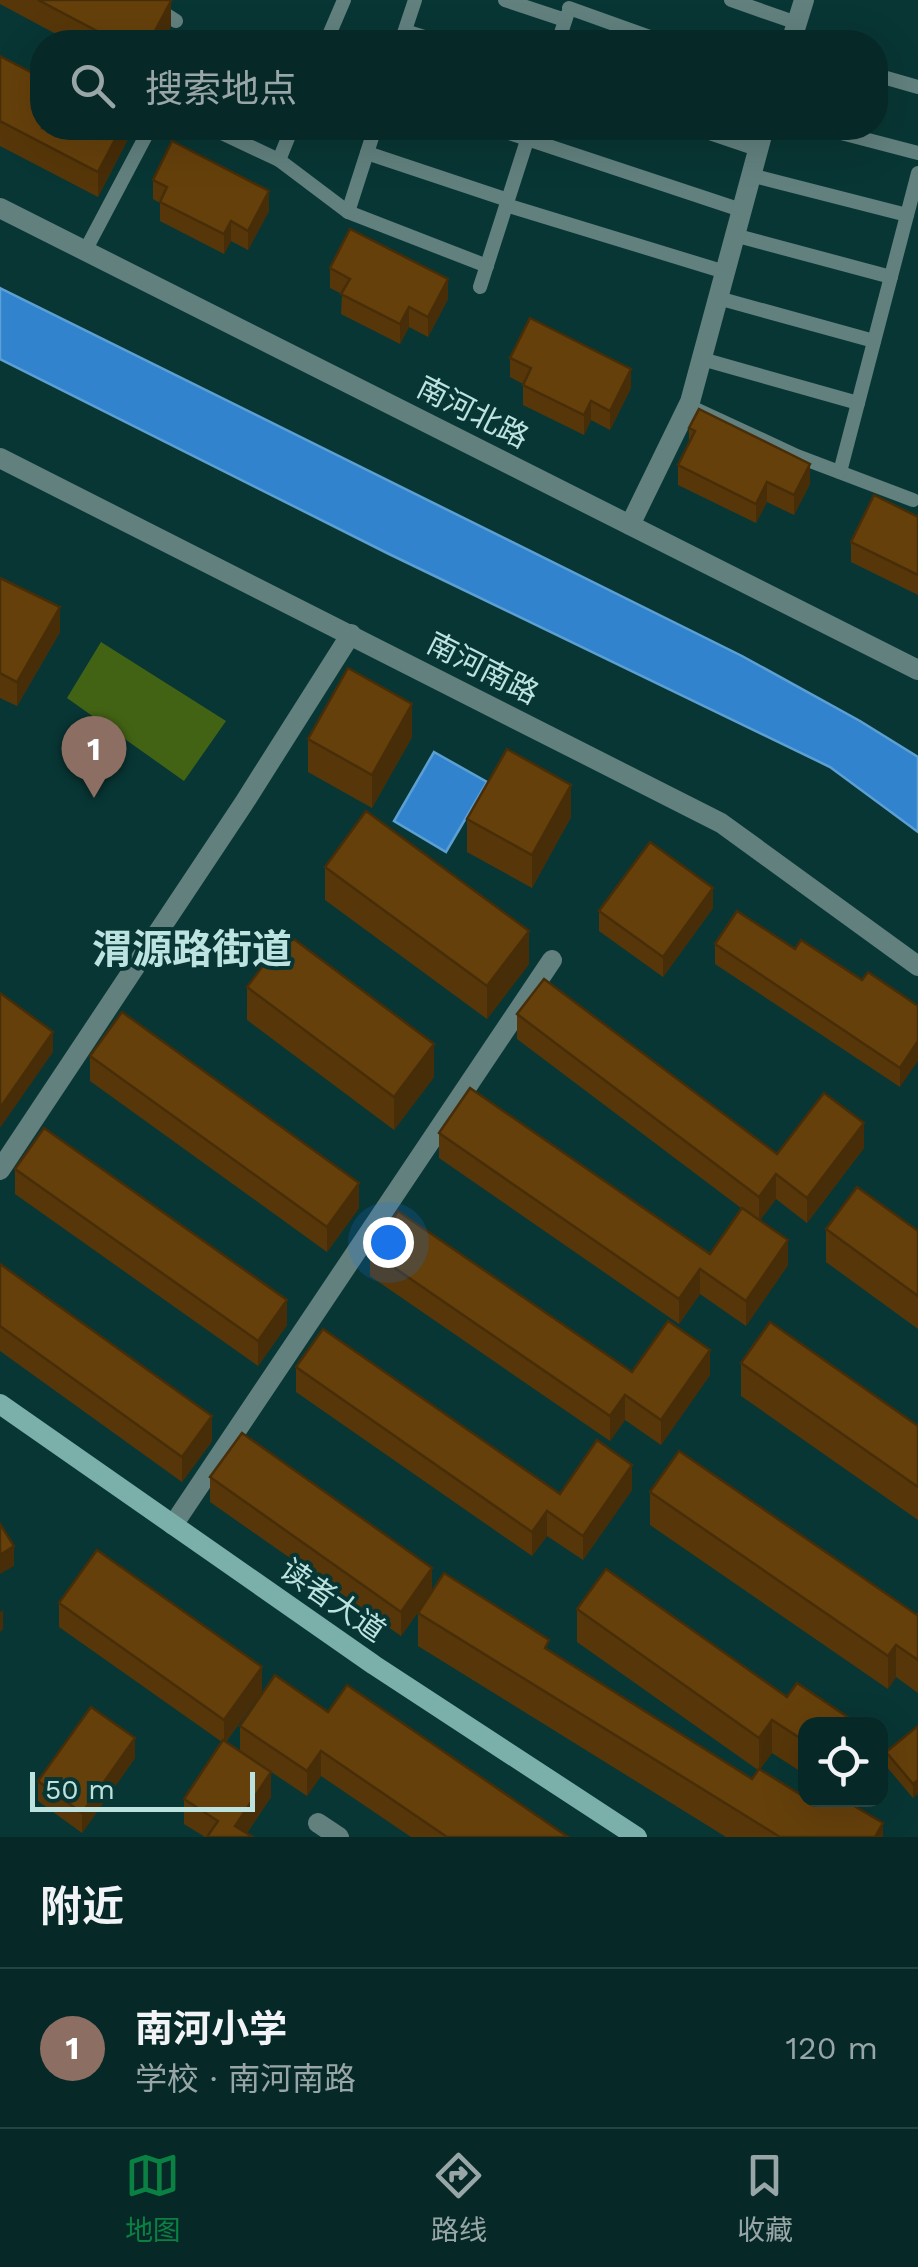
<!DOCTYPE html>
<html lang="zh">
<meta charset="utf-8">
<style>
:root{--surface:#062827;--page:#143433;--text:#f1f3f6;--muted:#98a6a7;--line:#274444;--accent:#0b8043}
body{margin:0;font-family:"Work Sans","Noto Sans SC",sans-serif;background:var(--page);color:var(--text)}
.controls{position:absolute;right:30px;bottom:30px;display:grid;overflow:hidden;border-radius:20px;box-shadow:0 10px 40px #0002}
.controls button{width:90px;height:90px;display:grid;place-items:center;padding:0;border:0;border-bottom:2px solid var(--line);background:var(--surface);color:var(--text);font:50px sans-serif}
.scale{position:absolute;left:30px;bottom:25px;width:225px;box-sizing:border-box;padding-left:10px;border:5px solid #bde3e0;border-top:0;font-size:28px;line-height:35px;white-space:nowrap;color:#bde3e0;-webkit-text-stroke:8px #083634;paint-order:stroke}
.you{position:absolute;left:388px;top:1242px;width:35px;height:35px;margin:-25px;border:8px solid #fff;border-radius:50%;background:#1a73e8;box-shadow:0 0 0 15px #1a73e833}
.badge{display:grid;place-items:center;width:65px;height:65px;border-radius:50%;background:var(--accent);color:#fff;font-size:32px;font-weight:700}
.pin{position:absolute;translate:-50% -82px;filter:drop-shadow(0 2px 5px #0008)}
.pin::after{content:'';position:absolute;top:52px;width:35px;height:30px;background:inherit;clip-path:polygon(0 0,100% 0,50% 100%)}
.list{margin:0;padding:0;list-style:none}
h2{display:flex;justify-content:space-between;align-items:center;height:130px;margin:0;padding:0 40px;font-size:42px}
h2 small{font-size:32px;font-weight:400;color:var(--muted)}
.list li{display:grid;grid-template-columns:65px 1fr auto;gap:30px;align-items:center;box-sizing:border-box;height:160px;padding:0 40px;border-top:2px solid var(--line)}
.list b{display:block;font-size:38px;white-space:nowrap}
.list p{margin:0;font-size:32px;white-space:nowrap;color:var(--muted)}
.list em{font-size:32px;font-style:normal;color:var(--muted)}
.icon{flex:none;width:55px;height:55px;fill:none;stroke:currentColor;stroke-width:2;stroke-linecap:round;stroke-linejoin:round}
.map{position:relative;flex:none;width:918px;height:1837px;overflow:hidden}
.search{position:absolute;background:var(--surface);box-shadow:0 10px 40px #0002;left:30px;right:30px;top:30px;height:110px;display:flex;align-items:center;gap:25px;box-sizing:border-box;padding:0 35px;border-radius:40px;color:var(--muted);font-size:38px}
.sheet{height:290px;background:var(--surface)}
nav{display:flex;justify-content:space-around;align-items:center;box-sizing:border-box;height:140px;border-top:2px solid var(--line);background:var(--surface);font-size:28px;color:var(--muted)}
nav a{display:grid;justify-items:center;gap:5px}
nav .on{color:var(--accent)}
.map>svg:first-child{display:block}
.green{fill:#436314}
.water{fill:#3283cd;stroke:#5ca0d3;stroke-width:2.5}
.lines{fill:none;stroke-linecap:round;stroke-linejoin:round}
.service{stroke:#61807e;stroke-width:14}
.minor{stroke:#61807e;stroke-width:20}
.tertiary{stroke:#61807e;stroke-width:20}
.secondary{stroke:#7bafaa;stroke-width:20}
.wall{fill:#573709}
.shaded-wall{fill:#472d08}
.building{fill:#65400b;stroke:#472d08;stroke-width:2.5}
.labels{text-anchor:middle;dominant-baseline:central;stroke-width:8;stroke-linejoin:round;paint-order:stroke}
.street-label{font-size:30px;fill:#bde3e0;stroke:#083634}
.district-label{font-size:40px;font-weight:bold;fill:#bde3e0;stroke:#083634}
</style>
<div class="map">
<svg width="918" height="1837" viewBox="0 0 918 1837">
<rect width="100%" height="100%" fill="#083634"/>
<!-- green -->
<path class="green" d="M101,642L226,721L184,781L67,698Z"/>
<!-- water -->
<g class="water">
<path d="M0,288L742,656L860,721L918,757V832L830,767L389,554L0,359Z"/>
<path d="M434,752L487,782L446,852L394,821Z"/>
</g>
<g class="lines">
<!-- service -->
<g class="service">
<path d="M143,0L176,21"/>
<path d="M505,0L565,20"/>
<path d="M731,0L797,23"/>
<path d="M569,8L664,42"/>
<path d="M405,31L440,42"/>
<path d="M326,42L344,0"/>
<path d="M401,42L415,0"/>
<path d="M558,42L567,15"/>
<path d="M876,75L918,87"/>
<path d="M211,128L279,160L348,212L487,266"/>
<path d="M494,128L741,210"/>
<path d="M695,128L757,149"/>
<path d="M822,128L918,153"/>
<path d="M367,153L508,200"/>
<path d="M279,160L292,128"/>
<path d="M750,175L907,215"/>
<path d="M506,205L725,272"/>
<path d="M348,212L375,128"/>
<path d="M734,235L891,277"/>
<path d="M85,251L150,128"/>
<path d="M480,287L531,128"/>
<path d="M718,298L874,341"/>
<path d="M702,359L858,403"/>
<path d="M689,406L797,456L913,500"/>
<path d="M840,472L918,173"/>
</g>
<!-- minor -->
<g class="minor">
<path d="M791,42L804,0"/>
<path d="M630,525L690,402L764,128"/>
<path d="M0,1170L244,803L351,634"/>
<path d="M173,1525L552,960"/>
<path d="M318,1823L339,1837"/>
</g>
<!-- tertiary -->
<g class="tertiary">
<path d="M0,208L918,670"/>
<path d="M0,458L721,823L918,966"/>
</g>
<!-- secondary -->
<path class="secondary" d="M0,1404L374,1665L637,1837"/>
</g>
<!-- wall -->
<g class="wall">
<path d="M0,0H169L171,26L162,42H71L0,4Z"/>
<path d="M0,56L130,128V135L98,197L0,146Z"/>
<path d="M153,180L269,211L248,250L231,241L224,254L160,221V203L153,199Z"/>
<path d="M330,268L448,299L428,337L409,327L400,344L341,314L342,294L330,288Z"/>
<path d="M510,358L631,388L610,430L591,420L584,435L523,405V384L510,377Z"/>
<path d="M689,428L810,484L794,515L767,502L756,523L678,485V465L689,442Z"/>
<path d="M918,517V595L851,562V542Z"/>
<path d="M0,578L60,632L17,706L0,698Z"/>
<path d="M412,737L372,808L308,772V739Z"/>
<path d="M571,817L532,888L467,852V819Z"/>
<path d="M325,867L529,964L487,1019L325,900Z"/>
<path d="M713,908L663,977L599,931V911Z"/>
<path d="M715,944L795,949L918,1006L900,1087L715,964Z"/>
<path d="M247,987L434,1077L394,1130L247,1020Z"/>
<path d="M517,1014L777,1154L864,1148L807,1223L776,1199L760,1220L788,1265L746,1326L700,1294L679,1324L439,1158V1133L710,1254L741,1208L517,1039Z"/>
<path d="M90,1056L359,1208L327,1252L90,1081Z"/>
<path d="M15,1169L287,1325L258,1366L15,1194Z"/>
<path d="M826,1229L918,1231V1329L826,1262Z"/>
<path d="M370,1251L632,1372L710,1375L661,1445L625,1420L610,1441L370,1276Z"/>
<path d="M0,1264L212,1441L182,1482L0,1351Z"/>
<path d="M741,1363L918,1426V1520L741,1396Z"/>
<path d="M296,1367L560,1494L632,1490L583,1560L547,1536L532,1556L296,1392Z"/>
<path d="M210,1477L549,1651L752,1779L758,1770L577,1642V1609L806,1724V1775L772,1753L760,1769L803,1796L883,1837H726L418,1646V1613L426,1601L401,1636L210,1502Z"/>
<path d="M650,1492L917,1615L918,1613V1693L896,1677L888,1689L650,1525Z"/>
<path d="M59,1603L262,1692L226,1742L271,1797L247,1833L253,1837H205L184,1824V1799L222,1742L59,1627Z"/>
<path d="M328,1712L568,1837H411L321,1776L307,1796L240,1751V1726Z"/>
<path d="M918,1726V1793L913,1798L886,1766V1752Z"/>
<path d="M135,1758L82,1833L38,1801V1781Z"/>
</g>
<!-- shaded-wall -->
<g class="shaded-wall">
<path d="M171,1V26L162,42H149Z"/>
<path d="M121,128H130V135L98,197V172Z"/>
<path d="M269,191V211L248,250V231Z"/>
<path d="M231,221V241L224,254V234Z"/>
<path d="M448,279V299L428,337V317Z"/>
<path d="M409,307V327L400,344V324Z"/>
<path d="M631,369V388L610,430V411Z"/>
<path d="M591,401V420L584,435V415Z"/>
<path d="M810,464V484L794,515V495Z"/>
<path d="M767,482V502L756,523V504Z"/>
<path d="M60,607V632L17,706V682Z"/>
<path d="M412,704V737L372,808V775Z"/>
<path d="M571,785V817L532,888V855Z"/>
<path d="M713,888V908L663,977V957Z"/>
<path d="M529,931V964L487,1019V986Z"/>
<path d="M53,1032V1052L0,1128V1108Z"/>
<path d="M918,1041V1061L900,1087V1068Z"/>
<path d="M434,1044V1077L394,1130V1097Z"/>
<path d="M864,1123V1148L807,1223V1198Z"/>
<path d="M776,1174V1199L759,1222V1197Z"/>
<path d="M359,1183V1208L327,1252V1227Z"/>
<path d="M788,1240V1265L746,1326V1301Z"/>
<path d="M700,1269V1294L679,1324V1299Z"/>
<path d="M287,1300V1325L258,1366V1341Z"/>
<path d="M710,1350V1375L661,1445V1420Z"/>
<path d="M625,1395V1420L610,1441V1416Z"/>
<path d="M212,1416V1441L182,1482V1457Z"/>
<path d="M632,1465V1490L583,1560V1536Z"/>
<path d="M547,1511V1536L532,1556V1532Z"/>
<path d="M14,1546V1566L0,1574V1555Z"/>
<path d="M432,1568V1592L401,1636V1612Z"/>
<path d="M3,1610V1629L0,1632V1612Z"/>
<path d="M896,1645V1677L888,1689V1656Z"/>
<path d="M262,1667V1692L224,1744V1720Z"/>
<path d="M772,1720V1753L759,1771V1738Z"/>
<path d="M135,1738V1758L82,1833V1813Z"/>
<path d="M321,1751V1776L307,1796V1771Z"/>
<path d="M271,1772V1797L244,1837L235,1826Z"/>
<path d="M918,1780V1793L913,1798V1784Z"/>
<path d="M883,1823V1837H875Z"/>
</g>
<!-- building -->
<g class="building">
<path d="M38,0H169L171,1L149,42H118Z"/>
<path d="M0,56L42,78V128H121L98,172L0,121Z"/>
<path d="M172,141L269,191L248,231L231,221L224,234L160,202L167,187L153,180Z"/>
<path d="M350,229L448,279L428,317L409,307L400,324L341,294L350,279L330,268Z"/>
<path d="M530,318L631,369L610,411L591,401L584,415L523,385L531,368L510,358Z"/>
<path d="M699,409L810,464L794,495L767,482L756,504L678,465L695,431L689,428Z"/>
<path d="M874,495L918,517V575L851,542Z"/>
<path d="M0,578L60,607L17,682L0,673Z"/>
<path d="M348,668L412,704L372,775L308,739Z"/>
<path d="M507,749L571,785L532,855L467,819Z"/>
<path d="M366,811L529,931L487,986L325,867Z"/>
<path d="M650,842L713,888L663,957L599,911Z"/>
<path d="M737,911L795,949L801,940L862,980L868,972L918,1006V1041L900,1068L715,944Z"/>
<path d="M287,934L434,1044L394,1097L247,987Z"/>
<path d="M544,979L777,1154L824,1093L864,1123L807,1198L776,1174L759,1197L517,1014Z"/>
<path d="M0,993L53,1032L0,1108Z"/>
<path d="M122,1012L359,1183L327,1227L90,1056Z"/>
<path d="M470,1088L710,1254L742,1208L788,1240L746,1301L700,1269L679,1299L439,1133Z"/>
<path d="M44,1128L287,1300L258,1341L15,1169Z"/>
<path d="M857,1187L918,1231V1296L826,1229Z"/>
<path d="M398,1211L632,1372L668,1321L710,1350L661,1420L625,1395L610,1416L370,1251Z"/>
<path d="M0,1264L212,1416L182,1457L0,1326Z"/>
<path d="M770,1322L918,1426V1487L741,1363Z"/>
<path d="M323,1329L560,1494L597,1440L632,1465L583,1536L547,1511L532,1532L296,1367Z"/>
<path d="M242,1433L432,1568L401,1612L210,1477Z"/>
<path d="M679,1451L917,1615L918,1613V1660L896,1645L888,1656L650,1492Z"/>
<path d="M0,1524L14,1546L0,1555Z"/>
<path d="M97,1550L262,1667L224,1720L59,1603Z"/>
<path d="M606,1569L787,1697L797,1683L858,1724H806V1742L772,1720L759,1738L577,1609Z"/>
<path d="M444,1573L549,1640L545,1648L752,1779L759,1769L803,1796L806,1792V1800H844L883,1823L875,1837H780L418,1613Z"/>
<path d="M275,1675L328,1712L347,1685L568,1837H447L321,1751L307,1771L240,1726Z"/>
<path d="M91,1707L135,1738L82,1813L38,1781Z"/>
<path d="M918,1726V1780L913,1784L886,1752Z"/>
<path d="M223,1740L271,1772L235,1826L253,1837H207L218,1821L184,1799Z"/>
</g>
<g class="labels">
<!-- street labels -->
<g class="street-label">
<text transform="translate(473 412) rotate(27)">南河北路</text>
<text transform="translate(483 668) rotate(27)">南河南路</text>
<text transform="translate(333 1600) rotate(35)">读者大道</text>
</g>
<!-- district labels -->
<g class="district-label">
<text x="192" y="949">渭源路街道</text>
</g>
</g>
</svg>
<div class="controls">
<button><svg class="icon" aria-label="locate" viewBox="0 0 24 24"><circle cx="12" cy="12" r="6"/><path d="M12 2v4M12 18v4M2 12h4M18 12h4"/></svg></button>
</div>
<div class="scale">50 m</div>
<div class="you"></div>
<div class="pin badge" style="left:94px;top:798px;background:#8d6e63">1</div>
<div class="search"><svg class="icon" aria-label="search" viewBox="0 0 24 24"><circle cx="10" cy="10" r="6"/><path d="M15 15l6 6"/></svg>搜索地点</div>
</div>
<section class="sheet">
<h2>附近<small></small></h2>
<ul class="list">
<li><span class="badge" style="background:#8d6e63">1</span><div><b>南河小学</b><p>学校 · 南河南路</p></div><em>120 m</em></li>
</ul>
</section>
<nav>
<a class="on"><svg class="icon" aria-label="map" viewBox="0 0 24 24"><path d="M3 6l6-2 6 2 6-2v14l-6 2-6-2-6 2zM9 4v14M15 6v14"/></svg>地图</a>
<a><svg class="icon" aria-label="directions" viewBox="0 0 24 24"><path d="M12 3l9 9-9 9-9-9zM9 14v-3h6M13 9l2 2-2 2"/></svg>路线</a>
<a><svg class="icon" aria-label="saved" viewBox="0 0 24 24"><path d="M7 4h10v16l-5-4-5 4z"/></svg>收藏</a>
</nav>
